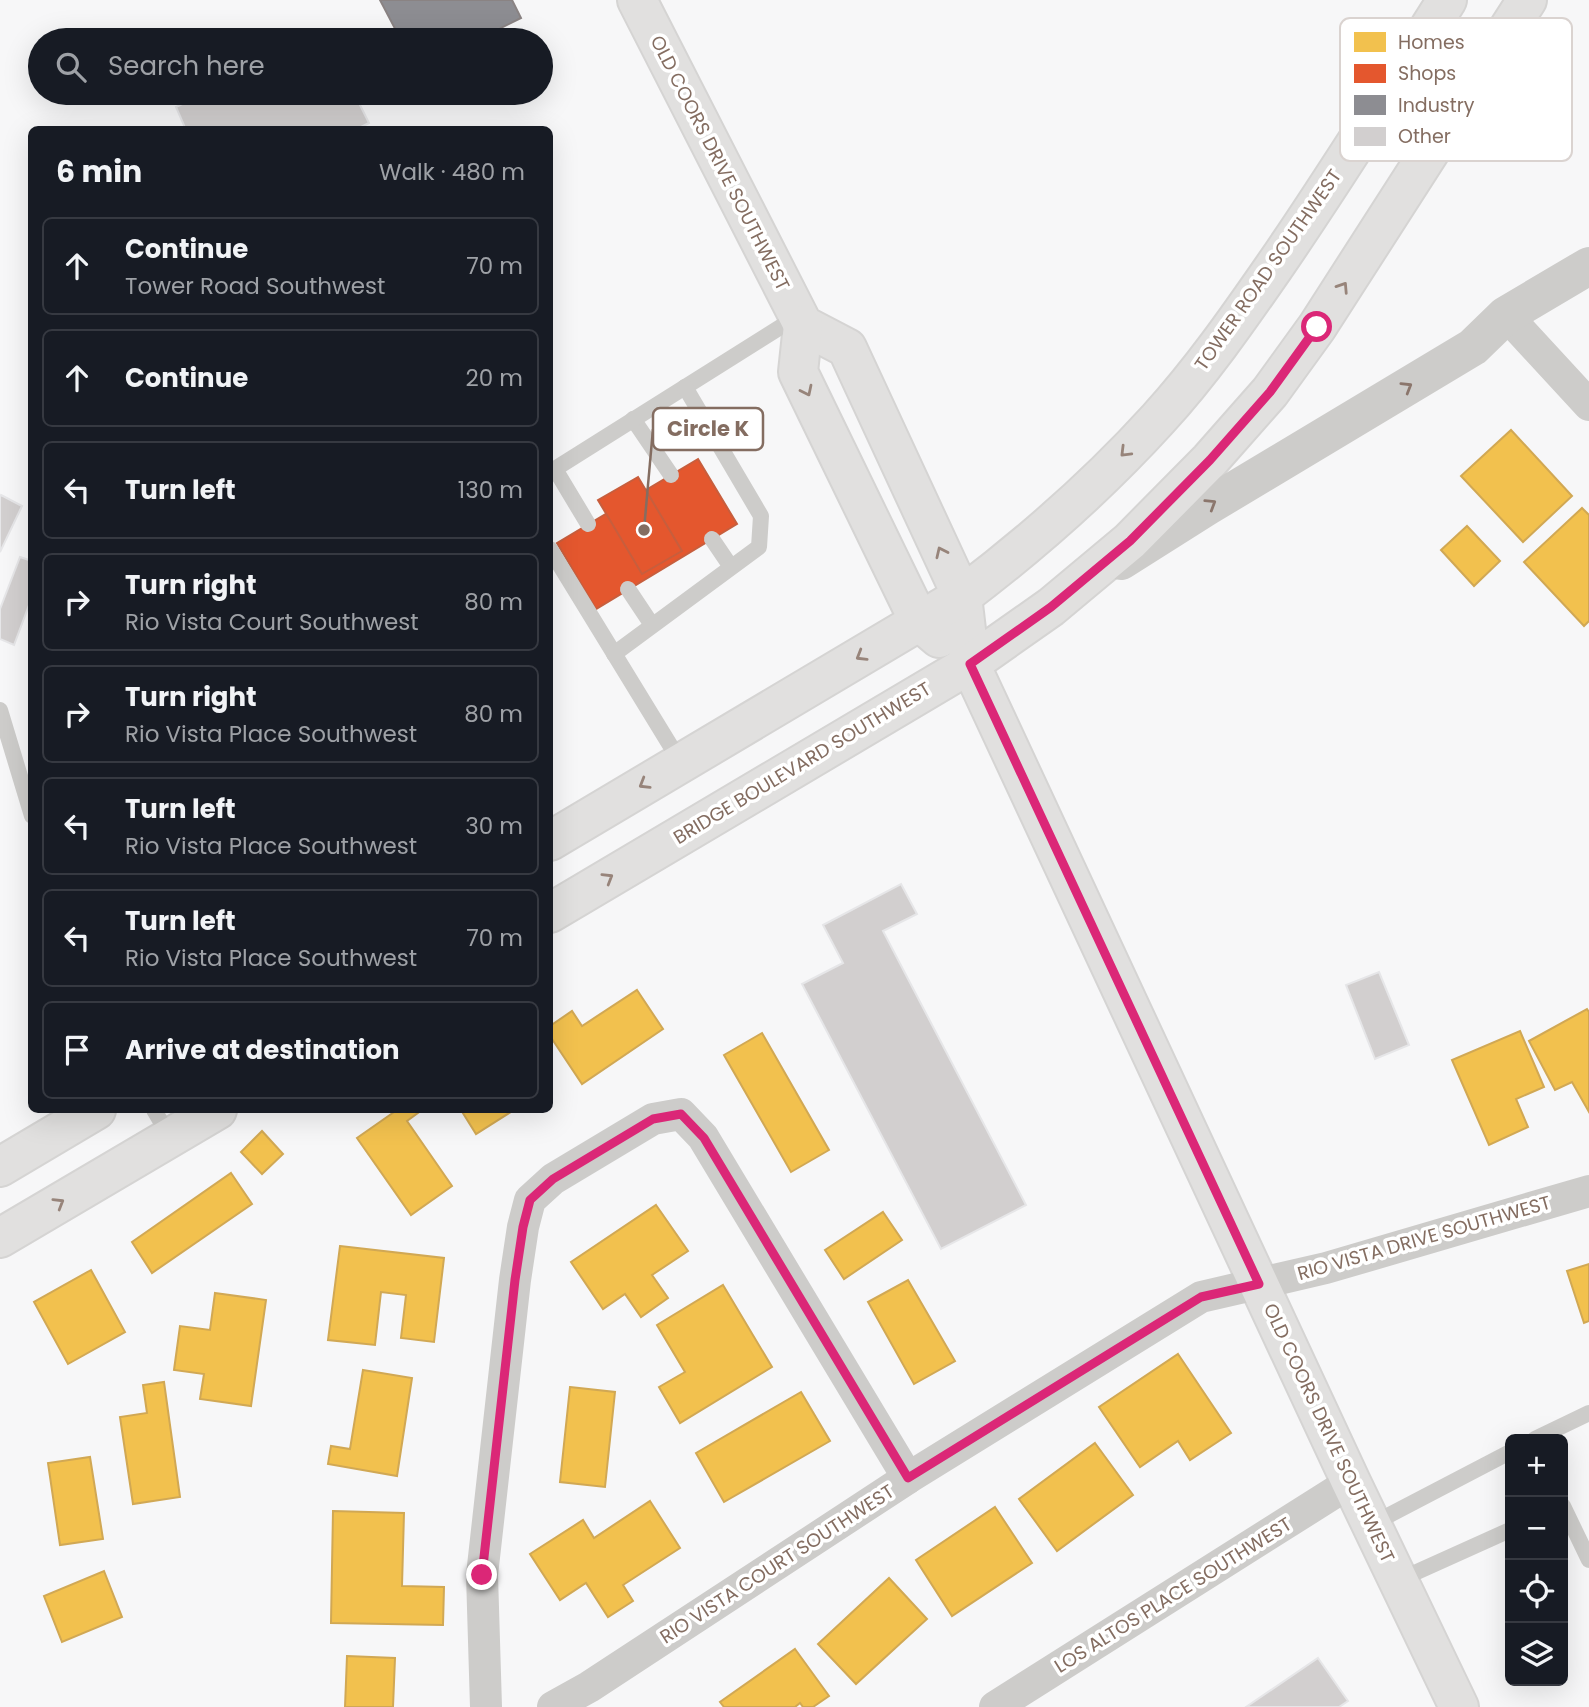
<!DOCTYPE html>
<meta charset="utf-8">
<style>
:root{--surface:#171b24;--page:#242831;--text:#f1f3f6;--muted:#9ea1a6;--line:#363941}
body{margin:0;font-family:Poppins,sans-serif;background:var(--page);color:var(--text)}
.controls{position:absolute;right:21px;bottom:21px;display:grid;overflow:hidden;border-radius:10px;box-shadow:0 7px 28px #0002}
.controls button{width:63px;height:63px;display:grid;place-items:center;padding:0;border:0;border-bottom:2px solid var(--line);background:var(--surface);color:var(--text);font:35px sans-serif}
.stop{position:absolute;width:21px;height:21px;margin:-16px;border:5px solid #db2777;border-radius:50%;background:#fff}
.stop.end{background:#db2777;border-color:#fff;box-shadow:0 2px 7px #0008}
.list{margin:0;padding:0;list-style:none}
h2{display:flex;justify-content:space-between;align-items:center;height:91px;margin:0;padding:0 28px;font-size:30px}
h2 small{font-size:23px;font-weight:400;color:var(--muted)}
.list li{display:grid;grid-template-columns:46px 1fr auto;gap:21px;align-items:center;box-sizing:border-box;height:98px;margin:0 14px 14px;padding:0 14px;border:2px solid var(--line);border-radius:10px}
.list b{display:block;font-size:26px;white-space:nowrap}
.list p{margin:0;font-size:23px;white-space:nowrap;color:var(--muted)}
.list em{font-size:23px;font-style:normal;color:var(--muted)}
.icon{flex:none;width:38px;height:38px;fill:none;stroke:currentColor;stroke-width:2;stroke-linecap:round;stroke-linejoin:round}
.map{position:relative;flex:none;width:1589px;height:1707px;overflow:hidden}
.search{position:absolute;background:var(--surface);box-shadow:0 7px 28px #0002;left:28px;top:28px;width:525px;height:77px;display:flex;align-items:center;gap:18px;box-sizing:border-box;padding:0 24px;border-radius:38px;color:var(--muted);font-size:26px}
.panel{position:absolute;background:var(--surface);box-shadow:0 7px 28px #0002;left:28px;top:126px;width:525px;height:987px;border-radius:10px}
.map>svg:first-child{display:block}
.homes{fill:#f2c14e;stroke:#d1a854;stroke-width:2}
.shops{fill:#e4572e;stroke:#c75e3d;stroke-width:2}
.industry{fill:#8d8d92;stroke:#8a8383;stroke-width:2}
.building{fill:#d2cfcf;stroke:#e6e6e8;stroke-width:2}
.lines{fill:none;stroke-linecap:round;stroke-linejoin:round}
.secondary-casing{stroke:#d5d4d3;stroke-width:42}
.service{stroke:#cdccca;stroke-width:16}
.minor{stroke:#cdccca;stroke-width:32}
.tertiary{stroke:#cdccca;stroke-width:38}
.secondary{stroke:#e1e0df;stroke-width:38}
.oneway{stroke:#97847a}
.oneway2{stroke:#8b766c}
.route{stroke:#db2777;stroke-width:9}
.labels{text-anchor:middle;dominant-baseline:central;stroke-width:7;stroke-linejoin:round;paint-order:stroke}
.street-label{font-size:19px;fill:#846d61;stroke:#fff}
.key{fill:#fff;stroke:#dad3d0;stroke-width:2}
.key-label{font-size:19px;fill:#846d61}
.leader{fill:none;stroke:#846d61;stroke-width:2.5}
.callout-dot{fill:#846d61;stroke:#fff;stroke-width:2.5}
.callout{fill:#fff;stroke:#846d61;stroke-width:2.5}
.callout-label{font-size:21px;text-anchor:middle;font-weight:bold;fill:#846d61}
</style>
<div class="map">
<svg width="1589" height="1707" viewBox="0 0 1589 1707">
<rect width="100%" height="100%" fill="#f7f7f8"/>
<!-- homes -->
<g class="homes">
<path d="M1511,430L1572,496L1523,542L1461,476Z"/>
<path d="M1582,508L1589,515V621L1584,626L1524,562Z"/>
<path d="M1467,526L1500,561L1474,586L1441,550Z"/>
<path d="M637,990L663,1029L582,1084L550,1036V1026L572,1011L582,1026Z"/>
<path d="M1587,1009L1589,1012V1112L1572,1082L1555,1090L1529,1041Z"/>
<path d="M1520,1031L1544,1087L1516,1099L1528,1127L1489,1145L1452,1060Z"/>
<path d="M762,1033L829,1150L791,1172L724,1055Z"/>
<path d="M397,1110H422L407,1121L452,1186L411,1215L357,1138Z"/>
<path d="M461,1110H514L476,1134Z"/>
<path d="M262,1131L283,1154L262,1174L241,1152Z"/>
<path d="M231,1173L252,1204L152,1273L132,1242Z"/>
<path d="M656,1205L688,1251L652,1275L668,1298L641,1317L625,1294L603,1309L571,1262Z"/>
<path d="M883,1212L902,1240L844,1279L825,1250Z"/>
<path d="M340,1246L444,1258L434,1342L401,1338L406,1295L381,1292L375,1345L328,1340Z"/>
<path d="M1589,1264V1321L1584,1323L1567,1271Z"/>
<path d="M91,1270L125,1332L68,1364L34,1302Z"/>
<path d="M908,1280L955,1361L914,1384L868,1302Z"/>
<path d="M723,1285L772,1367L680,1423L659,1387L685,1372L657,1325Z"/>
<path d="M215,1293L266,1300L251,1406L200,1399L204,1374L174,1370L180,1326L210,1330Z"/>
<path d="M1178,1354L1231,1433L1190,1460L1178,1441L1140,1467L1099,1407Z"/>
<path d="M363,1370L412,1378L397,1476L328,1464L331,1446L350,1449Z"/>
<path d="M164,1382L180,1497L133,1504L120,1417L147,1413L143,1385Z"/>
<path d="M570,1387L615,1392L605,1487L560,1482Z"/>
<path d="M801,1392L830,1441L724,1502L696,1453Z"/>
<path d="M1095,1443L1133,1495L1057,1551L1019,1499Z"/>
<path d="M90,1457L103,1539L60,1545L48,1463Z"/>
<path d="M650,1501L680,1548L623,1585L633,1601L608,1617L586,1583L560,1600L530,1554L583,1520L594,1538Z"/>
<path d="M995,1507L1032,1563L952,1616L916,1560Z"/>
<path d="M333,1511L404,1513L402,1586L444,1587L443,1625L331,1623Z"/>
<path d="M104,1571L122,1617L62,1642L44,1596Z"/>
<path d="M889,1578L927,1619L856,1684L818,1644Z"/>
<path d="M795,1649L829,1696L813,1707H803L800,1703L795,1707H724L720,1702Z"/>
<path d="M347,1656L395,1658L393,1707H345Z"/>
</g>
<!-- shops -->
<g class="shops">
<path d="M698,459L737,524L596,609L557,543Z"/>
<path d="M638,477L682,551L642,574L598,500Z"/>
</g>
<!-- industry -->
<path class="industry" d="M380,0H512L521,18L477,40H401Z"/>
<!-- building -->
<g class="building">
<path d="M205,93H354L369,123L355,130H186L176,107Z"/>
<path d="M1,495L22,506L0,552V497Z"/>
<path d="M20,557L32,561V597L14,645L0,639V609Z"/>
<path d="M901,884L917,914L883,931L1026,1205L941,1249L802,984L843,963L823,925Z"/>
<path d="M1379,972L1409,1045L1375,1059L1346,985Z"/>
<path d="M1318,1658L1348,1701L1339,1707H1246Z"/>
</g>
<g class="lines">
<defs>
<g id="secondary">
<path d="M637,0L803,325L847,348L962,596L970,664L1351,1482L1459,1707"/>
<path d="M803,325L798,372L919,621L939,638"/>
<path d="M550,841L962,596C1032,543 1099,484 1158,419C1201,372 1238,319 1274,267C1334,180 1390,90 1447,0"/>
<path d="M550,913L970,664L1051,607L1130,541L1210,460L1270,392L1317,327L1527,0"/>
<path d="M0,1167L96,1110"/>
<path d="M0,1238L217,1110"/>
</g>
</defs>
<!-- secondary casing -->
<use href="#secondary" class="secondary-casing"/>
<!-- service -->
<g class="service">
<path d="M633,419L671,475"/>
<path d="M555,469L588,524"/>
<path d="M550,472L798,316"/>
<path d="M712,539L731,567"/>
<path d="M550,549L681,763"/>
<path d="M628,589L652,625"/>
<path d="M614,654L759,547L761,516L685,387"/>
<path d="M0,710L32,816"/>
<path d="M154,1110L170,1137"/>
<path d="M1535,1439L1589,1413"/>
<path d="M1563,1506L1589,1560"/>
<path d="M1372,1524L1510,1452"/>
<path d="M1399,1580L1510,1530"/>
</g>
<!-- minor -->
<g class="minor">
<path d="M1506,315L1589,405"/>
<path d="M486,1707L482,1575L515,1280L523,1227L530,1200L553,1179L653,1119L681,1114L703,1137L908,1478"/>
<path d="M553,1707L589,1687L908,1478L1201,1297L1326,1268L1589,1191"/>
<path d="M995,1707L1351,1482"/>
</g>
<!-- tertiary -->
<path class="tertiary" d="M1121,561L1208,506L1473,347L1506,315L1589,266"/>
<!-- secondary -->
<use href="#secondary" class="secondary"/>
</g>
<!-- one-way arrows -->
<defs><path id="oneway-chevron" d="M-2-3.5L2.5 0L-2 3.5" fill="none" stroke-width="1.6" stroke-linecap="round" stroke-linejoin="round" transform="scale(1.75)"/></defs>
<g class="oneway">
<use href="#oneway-chevron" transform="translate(1343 287) rotate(-57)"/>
<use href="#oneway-chevron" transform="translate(807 391) rotate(64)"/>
<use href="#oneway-chevron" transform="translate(1125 452) rotate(135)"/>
<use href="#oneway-chevron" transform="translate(941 552) rotate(-115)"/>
<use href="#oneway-chevron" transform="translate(861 656) rotate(149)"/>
<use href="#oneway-chevron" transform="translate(644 784) rotate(149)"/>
<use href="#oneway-chevron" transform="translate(608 878) rotate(-31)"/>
<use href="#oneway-chevron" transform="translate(59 1203) rotate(-31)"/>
</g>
<g class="oneway2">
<use href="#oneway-chevron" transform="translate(1407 387) rotate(-31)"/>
<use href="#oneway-chevron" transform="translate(1211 504) rotate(-32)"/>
</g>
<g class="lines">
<!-- route -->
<path class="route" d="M482,1575L515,1280L523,1227L530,1200L553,1179L653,1119L681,1114L704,1138L908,1478L1201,1297L1259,1284L970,664L1051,607L1130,541L1210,460L1270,392L1317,327"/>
</g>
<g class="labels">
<!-- street labels -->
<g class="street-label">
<text transform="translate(720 163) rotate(63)">OLD COORS DRIVE SOUTHWEST</text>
<text transform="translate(1268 270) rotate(-55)">TOWER ROAD SOUTHWEST</text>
<text transform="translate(802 763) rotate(-31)">BRIDGE BOULEVARD SOUTHWEST</text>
<text transform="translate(1424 1238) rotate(-16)">RIO VISTA DRIVE SOUTHWEST</text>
<text transform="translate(1329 1433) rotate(65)">OLD COORS DRIVE SOUTHWEST</text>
<text transform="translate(777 1564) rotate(-33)">RIO VISTA COURT SOUTHWEST</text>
<text transform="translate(1173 1595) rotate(-32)">LOS ALTOS PLACE SOUTHWEST</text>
</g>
</g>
<!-- legend -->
<rect x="1340" y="18" width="232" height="143" rx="10" class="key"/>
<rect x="1354" y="32" width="32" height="20" fill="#f2c14e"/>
<rect x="1354" y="64" width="32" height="19" fill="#e4572e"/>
<rect x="1354" y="95" width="32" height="20" fill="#8d8d92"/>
<rect x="1354" y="127" width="32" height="19" fill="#d2cfcf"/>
<g class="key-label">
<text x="1398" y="49">Homes</text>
<text x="1398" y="80">Shops</text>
<text x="1398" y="112">Industry</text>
<text x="1398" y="143">Other</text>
</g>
<!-- callouts -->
<path class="leader" d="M644 530L653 429"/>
<circle class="callout-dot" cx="644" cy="530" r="7"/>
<rect class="callout" x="653" y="408" width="110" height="42" rx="7"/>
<g class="callout-label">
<text x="708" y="436">Circle K</text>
</g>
</svg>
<div class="controls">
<button>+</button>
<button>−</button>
<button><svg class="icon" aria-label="locate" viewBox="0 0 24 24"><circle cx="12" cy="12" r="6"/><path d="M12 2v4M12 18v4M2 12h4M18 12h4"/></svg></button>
<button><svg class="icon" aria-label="layers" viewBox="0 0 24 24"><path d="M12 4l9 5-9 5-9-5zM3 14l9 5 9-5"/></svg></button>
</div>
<div class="stop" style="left:1317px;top:327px"></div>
<div class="stop end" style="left:482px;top:1575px"></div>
<div class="search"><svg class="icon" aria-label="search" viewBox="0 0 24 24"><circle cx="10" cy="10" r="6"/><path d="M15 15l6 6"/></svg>Search here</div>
<section class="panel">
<h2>6 min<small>Walk · 480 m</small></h2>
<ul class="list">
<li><svg class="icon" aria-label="ahead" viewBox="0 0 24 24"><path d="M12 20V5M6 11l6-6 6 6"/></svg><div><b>Continue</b><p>Tower Road Southwest</p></div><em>70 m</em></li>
<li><svg class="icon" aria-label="ahead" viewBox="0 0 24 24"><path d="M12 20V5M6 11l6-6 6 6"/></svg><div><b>Continue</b></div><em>20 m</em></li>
<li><svg class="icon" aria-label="left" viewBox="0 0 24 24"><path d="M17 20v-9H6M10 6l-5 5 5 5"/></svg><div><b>Turn left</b></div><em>130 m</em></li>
<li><svg class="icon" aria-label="right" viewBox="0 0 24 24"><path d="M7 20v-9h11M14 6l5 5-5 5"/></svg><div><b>Turn right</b><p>Rio Vista Court Southwest</p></div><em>80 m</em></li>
<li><svg class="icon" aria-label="right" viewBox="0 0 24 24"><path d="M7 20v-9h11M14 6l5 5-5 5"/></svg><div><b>Turn right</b><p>Rio Vista Place Southwest</p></div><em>80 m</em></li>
<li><svg class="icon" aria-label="left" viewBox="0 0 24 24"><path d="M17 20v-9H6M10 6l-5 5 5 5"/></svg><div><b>Turn left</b><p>Rio Vista Place Southwest</p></div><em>30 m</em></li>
<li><svg class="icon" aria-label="left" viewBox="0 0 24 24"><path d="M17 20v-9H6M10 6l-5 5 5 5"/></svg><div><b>Turn left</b><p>Rio Vista Place Southwest</p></div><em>70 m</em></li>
<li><svg class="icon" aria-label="arrive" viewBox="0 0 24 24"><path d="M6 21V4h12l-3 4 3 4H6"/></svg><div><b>Arrive at destination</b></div></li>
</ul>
</section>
</div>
